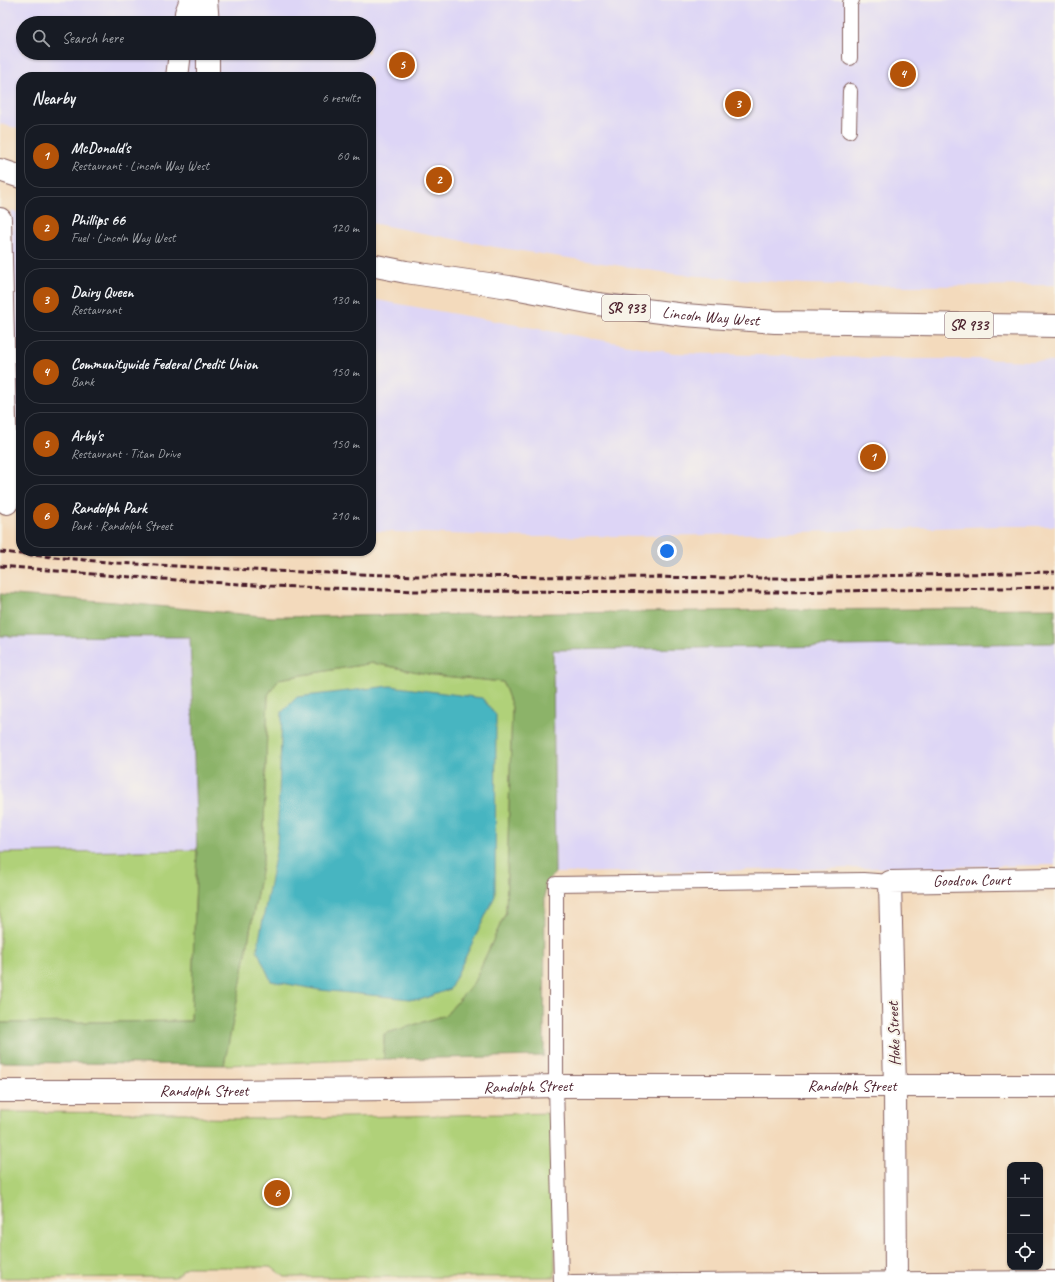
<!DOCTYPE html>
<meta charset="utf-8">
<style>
:root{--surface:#171b24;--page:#242831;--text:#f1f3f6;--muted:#9ea1a6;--line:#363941;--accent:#b45309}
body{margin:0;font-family:Caveat,sans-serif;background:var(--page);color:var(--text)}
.controls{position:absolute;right:12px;bottom:12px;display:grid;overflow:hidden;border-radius:8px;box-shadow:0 1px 3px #0004}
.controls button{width:36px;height:36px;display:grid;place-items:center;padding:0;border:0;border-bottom:1px solid var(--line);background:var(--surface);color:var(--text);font:20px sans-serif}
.you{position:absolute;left:667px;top:551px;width:14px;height:14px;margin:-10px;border:3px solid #fff;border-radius:50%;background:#1a73e8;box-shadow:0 0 0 6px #1a73e833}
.badge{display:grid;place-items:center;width:26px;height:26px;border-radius:50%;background:var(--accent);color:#fff;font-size:13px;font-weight:700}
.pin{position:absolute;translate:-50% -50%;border:2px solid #fff;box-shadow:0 1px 4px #0006}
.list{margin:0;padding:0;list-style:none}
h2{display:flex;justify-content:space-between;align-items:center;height:52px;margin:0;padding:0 16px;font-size:17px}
h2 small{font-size:13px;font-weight:400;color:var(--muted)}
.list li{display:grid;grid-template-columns:26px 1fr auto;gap:12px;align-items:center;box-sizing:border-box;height:64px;margin:0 8px 8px;padding:0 8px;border:1px solid var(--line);border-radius:16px}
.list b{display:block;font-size:15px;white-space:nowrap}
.list p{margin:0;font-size:13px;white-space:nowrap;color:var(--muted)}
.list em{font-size:13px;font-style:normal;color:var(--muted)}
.icon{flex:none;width:22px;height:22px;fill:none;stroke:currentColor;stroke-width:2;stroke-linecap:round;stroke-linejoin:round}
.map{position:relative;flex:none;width:1055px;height:1282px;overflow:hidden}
.search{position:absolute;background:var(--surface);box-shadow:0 1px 3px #0004;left:16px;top:16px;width:360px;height:44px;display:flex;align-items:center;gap:10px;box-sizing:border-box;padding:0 14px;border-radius:22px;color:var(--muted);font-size:15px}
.panel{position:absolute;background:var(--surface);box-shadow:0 1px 3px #0004;left:16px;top:72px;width:360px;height:484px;border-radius:16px}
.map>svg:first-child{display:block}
.built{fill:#ddd5f6;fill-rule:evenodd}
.green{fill:#b0d179;stroke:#7d7852}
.forest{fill:#8cb369;stroke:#6b694a}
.water{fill:#47b5c1;stroke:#486a76}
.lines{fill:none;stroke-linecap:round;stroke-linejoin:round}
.service-casing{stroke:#85605e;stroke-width:16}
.minor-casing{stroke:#85605e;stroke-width:24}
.primary-casing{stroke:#85605e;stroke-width:24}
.service{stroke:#fff;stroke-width:14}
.minor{stroke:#fff;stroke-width:22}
.primary{stroke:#fff;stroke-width:22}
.rail{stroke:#4a1f2b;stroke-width:3;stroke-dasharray:6 3;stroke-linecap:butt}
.labels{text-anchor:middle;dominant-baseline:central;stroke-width:4;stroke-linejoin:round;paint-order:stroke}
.shield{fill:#f7f3e8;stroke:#7e5f64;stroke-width:1}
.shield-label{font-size:15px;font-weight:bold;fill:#4a1f2b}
.street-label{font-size:16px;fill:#4a1f2b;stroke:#f7f3e8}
</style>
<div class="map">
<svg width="1055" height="1282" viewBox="0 0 1055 1282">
<rect width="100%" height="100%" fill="#f7f3e8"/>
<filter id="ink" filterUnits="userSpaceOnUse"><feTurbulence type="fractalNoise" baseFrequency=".025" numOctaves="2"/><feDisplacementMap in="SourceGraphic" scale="8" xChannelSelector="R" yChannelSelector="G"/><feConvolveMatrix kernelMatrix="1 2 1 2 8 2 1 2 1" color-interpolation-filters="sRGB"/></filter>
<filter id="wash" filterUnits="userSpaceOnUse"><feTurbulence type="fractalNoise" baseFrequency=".012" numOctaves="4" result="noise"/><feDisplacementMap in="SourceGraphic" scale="16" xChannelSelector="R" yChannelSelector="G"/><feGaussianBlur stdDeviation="0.9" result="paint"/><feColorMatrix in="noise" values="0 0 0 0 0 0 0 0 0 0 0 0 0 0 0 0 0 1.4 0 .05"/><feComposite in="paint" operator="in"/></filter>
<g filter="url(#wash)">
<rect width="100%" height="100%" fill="#f3dabc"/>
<!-- built -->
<g class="built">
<path d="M0,0H1055V285L911,286L805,284L675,274L495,247L371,223V77H21V129L0,124ZM23,23H369V53H23Z"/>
<path d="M11,211L21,214V499H18Z"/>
<path d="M371,299L674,353L910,359H977L1055,362V526H997L705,535L529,537L371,531Z"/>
<path d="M0,636L190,637L197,850L0,853Z"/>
<path d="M1055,643V865L555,873L553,650Z"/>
</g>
<!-- green -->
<g class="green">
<path d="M373,663L433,675L503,682L512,707L506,912L474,982L446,1015L384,1034V1059L224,1065L240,987L263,860L268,695L279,679Z"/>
<path d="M197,850L191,1021L0,1023V853Z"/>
<path d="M0,1112L187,1113L205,1118L245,1119L554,1113L555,1277H285L271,1267H186L175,1277L0,1278Z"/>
</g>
<!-- forest -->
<path class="forest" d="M0,594L115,602L272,617L779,610L1055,608V643L553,650L555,873L545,884L544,1056L384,1059V1034L446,1015L474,982L506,912L512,707L503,682L433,675L373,663L279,679L268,695L263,860L240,987L224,1065L0,1062V1023L191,1021L197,850L190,637L0,636Z"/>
<!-- water -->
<path class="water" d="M390,686L482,698L496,715L495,896L450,989L420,1000L320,990L271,981L257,950L277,847L282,712L297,697Z"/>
</g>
<g filter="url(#ink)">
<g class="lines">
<defs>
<g id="service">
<path d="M850,58V3L852,0"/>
<path d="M849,131L850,91"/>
<path d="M561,1282L556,1086V884L863,880L890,882"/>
<path d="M572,1282L1055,1278"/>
</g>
<g id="minor">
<path d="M206,0L208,23"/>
<path d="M185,23L186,13L191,0"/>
<path d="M208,53V77"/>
<path d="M177,77L180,53"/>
<path d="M0,219L7,503"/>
<path id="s1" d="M0,1091H232L469,1088L556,1086H1055"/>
<path id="s2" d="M896,1282L895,1087L890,882L1055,879"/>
</g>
<g id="primary">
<path d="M0,170L21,177"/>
<path id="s3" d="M371,265L406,272L509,287L598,304L685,315L775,322L1055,326"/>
</g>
</defs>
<!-- service casing -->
<use href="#service" class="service-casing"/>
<!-- minor casing -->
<use href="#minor" class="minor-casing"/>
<!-- primary casing -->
<use href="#primary" class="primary-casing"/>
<!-- service -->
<use href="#service" class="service"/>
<!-- minor -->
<use href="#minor" class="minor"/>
<!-- primary -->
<use href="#primary" class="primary"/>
<!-- rail -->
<g class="rail">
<path d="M0,552L117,563L271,571L417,576L781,578L1055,572"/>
<path d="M0,566L116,576L270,586L416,591L781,592L1055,587"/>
</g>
</g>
</g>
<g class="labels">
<!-- shield labels -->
<g class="shield">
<rect x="602" y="295" width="48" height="26" rx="3"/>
<rect x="945" y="312" width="48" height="26" rx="3"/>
</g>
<g class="shield-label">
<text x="626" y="308">SR 933</text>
<text x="969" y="325">SR 933</text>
</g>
<!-- street labels -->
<g class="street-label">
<text stroke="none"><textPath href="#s3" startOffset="344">Lincoln Way West</textPath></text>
<text stroke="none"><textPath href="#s2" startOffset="482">Goodson Court</textPath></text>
<text transform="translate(894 1034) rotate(-92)">Hoke Street</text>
<text stroke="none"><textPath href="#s1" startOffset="528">Randolph Street</textPath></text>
<text stroke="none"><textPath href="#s1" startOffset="852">Randolph Street</textPath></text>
<text stroke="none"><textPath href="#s1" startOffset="204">Randolph Street</textPath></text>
</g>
</g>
</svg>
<div class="controls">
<button>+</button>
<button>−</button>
<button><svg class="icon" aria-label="locate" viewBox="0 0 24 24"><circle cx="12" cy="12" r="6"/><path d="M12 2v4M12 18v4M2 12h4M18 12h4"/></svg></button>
</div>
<div class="you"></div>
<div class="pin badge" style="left:873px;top:457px">1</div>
<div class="pin badge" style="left:439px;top:180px">2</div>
<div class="pin badge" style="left:738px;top:104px">3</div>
<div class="pin badge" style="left:903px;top:74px">4</div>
<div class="pin badge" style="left:402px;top:65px">5</div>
<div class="pin badge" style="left:277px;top:1193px">6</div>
<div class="search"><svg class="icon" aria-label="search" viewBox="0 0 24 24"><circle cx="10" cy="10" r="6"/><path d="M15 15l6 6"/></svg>Search here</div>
<section class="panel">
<h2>Nearby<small>6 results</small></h2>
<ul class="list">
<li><span class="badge">1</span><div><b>McDonald's</b><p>Restaurant · Lincoln Way West</p></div><em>60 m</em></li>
<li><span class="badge">2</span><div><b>Phillips 66</b><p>Fuel · Lincoln Way West</p></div><em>120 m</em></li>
<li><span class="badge">3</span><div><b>Dairy Queen</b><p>Restaurant</p></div><em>130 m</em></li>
<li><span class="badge">4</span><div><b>Communitywide Federal Credit Union</b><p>Bank</p></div><em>150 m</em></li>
<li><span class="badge">5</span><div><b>Arby's</b><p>Restaurant · Titan Drive</p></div><em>150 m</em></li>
<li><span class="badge">6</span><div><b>Randolph Park</b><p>Park · Randolph Street</p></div><em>210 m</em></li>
</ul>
</section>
</div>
